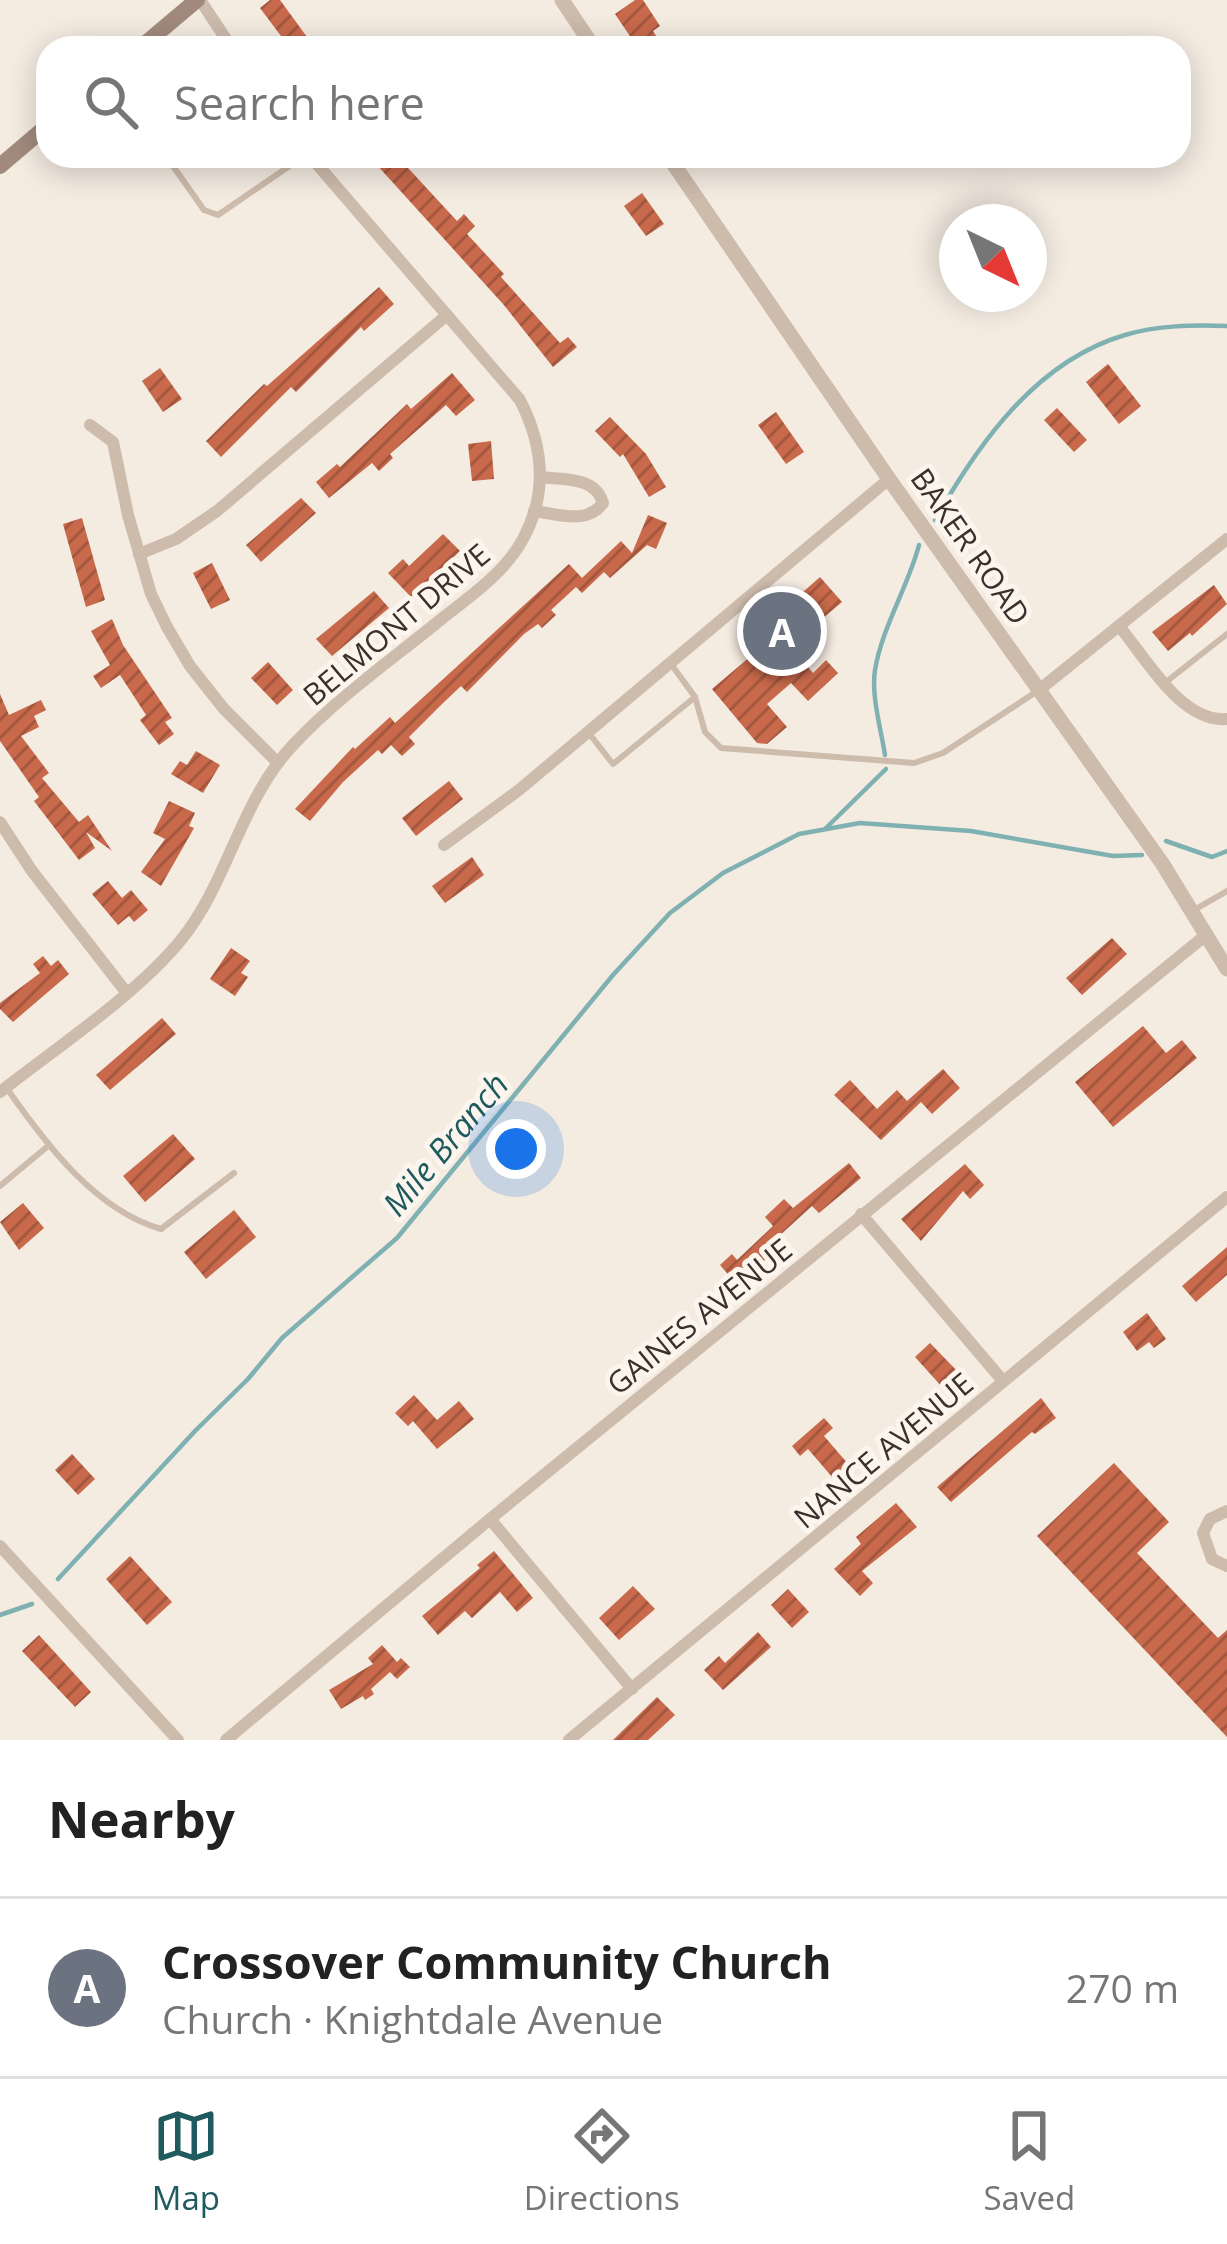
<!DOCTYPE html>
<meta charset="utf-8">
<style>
:root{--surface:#fff;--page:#f2f2f2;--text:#222;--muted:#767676;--line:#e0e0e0;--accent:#1f5a5e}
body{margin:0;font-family:"Open Sans",sans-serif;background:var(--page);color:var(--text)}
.compass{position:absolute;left:939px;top:204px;width:108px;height:108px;border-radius:50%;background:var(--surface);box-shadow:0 6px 30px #0003;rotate:137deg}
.you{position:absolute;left:516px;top:1149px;width:42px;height:42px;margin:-30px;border:9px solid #fff;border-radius:50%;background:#1a73e8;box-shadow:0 0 0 18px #1a73e833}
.badge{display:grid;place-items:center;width:78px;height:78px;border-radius:50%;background:var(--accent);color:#fff;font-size:39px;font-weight:700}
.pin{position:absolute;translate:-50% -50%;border:6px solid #fff;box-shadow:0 3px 12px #0006}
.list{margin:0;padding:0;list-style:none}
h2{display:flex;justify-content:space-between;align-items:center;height:156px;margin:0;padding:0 48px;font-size:51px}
h2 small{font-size:39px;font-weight:400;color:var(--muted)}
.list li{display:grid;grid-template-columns:78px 1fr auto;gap:36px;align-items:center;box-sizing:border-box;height:180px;padding:0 48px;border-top:3px solid var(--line)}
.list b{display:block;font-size:45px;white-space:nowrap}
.list p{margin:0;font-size:39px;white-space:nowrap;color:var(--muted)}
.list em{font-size:39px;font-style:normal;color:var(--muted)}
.icon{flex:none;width:66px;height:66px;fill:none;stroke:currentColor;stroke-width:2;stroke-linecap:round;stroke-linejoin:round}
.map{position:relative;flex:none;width:1227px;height:1740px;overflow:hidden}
.search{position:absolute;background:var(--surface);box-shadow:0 6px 30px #0003;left:36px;right:36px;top:36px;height:132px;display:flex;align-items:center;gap:30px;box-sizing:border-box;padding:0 42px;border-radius:36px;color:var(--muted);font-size:45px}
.sheet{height:336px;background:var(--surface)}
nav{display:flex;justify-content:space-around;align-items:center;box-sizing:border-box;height:168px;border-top:3px solid var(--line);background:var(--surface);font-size:33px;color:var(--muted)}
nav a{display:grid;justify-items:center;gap:6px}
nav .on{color:var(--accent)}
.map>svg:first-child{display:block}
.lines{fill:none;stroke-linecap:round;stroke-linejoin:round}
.stream{stroke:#7fb0b2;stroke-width:4.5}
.building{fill:url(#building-hatch)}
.service{stroke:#cdbbac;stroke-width:6}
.minor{stroke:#cdbbac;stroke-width:12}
.tertiary{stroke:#cdbbac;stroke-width:15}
.secondary{stroke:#a18a7d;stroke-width:16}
.labels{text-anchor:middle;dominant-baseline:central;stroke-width:10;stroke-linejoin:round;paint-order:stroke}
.street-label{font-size:30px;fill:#3b302b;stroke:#fbf5ee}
.water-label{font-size:33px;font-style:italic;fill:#1f5a5e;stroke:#fbf5ee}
</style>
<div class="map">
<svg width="1227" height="1740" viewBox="0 0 1227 1740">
<defs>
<pattern id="building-hatch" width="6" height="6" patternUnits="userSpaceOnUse" patternTransform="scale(3)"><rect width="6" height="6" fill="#c8694b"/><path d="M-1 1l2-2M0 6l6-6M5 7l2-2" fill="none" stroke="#a4573f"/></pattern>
</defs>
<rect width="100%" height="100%" fill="#f4ebe1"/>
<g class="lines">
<!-- stream -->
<g class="stream">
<path d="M935,520C978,444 1036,361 1125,335C1158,325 1193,325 1227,326"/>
<path d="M885,755C881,729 871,696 875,670C882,627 908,587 919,545"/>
<path d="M826,828L886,769"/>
<path d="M1166,841L1212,857L1227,851"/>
<path d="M58,1579L196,1430L248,1379L282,1338L397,1238L613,975L670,913L723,873L799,834L860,823L971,831L1113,856L1142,855"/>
<path d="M0,1615L32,1604"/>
</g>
</g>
<!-- building -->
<g class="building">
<path d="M270,0H280L315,48H290L260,8Z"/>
<path d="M635,0H643L660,26L653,31L664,48H638L615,14Z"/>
<path d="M385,156H397L457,221L464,214L475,226L467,234L504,274L501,277L560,343L568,337L577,347L553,367L503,304L376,164Z"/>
<path d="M642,193L664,224L646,236L624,206Z"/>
<path d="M379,287L394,304L364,331L361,327L296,392L291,387L221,457L206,441L264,384L267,386Z"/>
<path d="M1108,364L1141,406L1119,424L1086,382Z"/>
<path d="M160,368L182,399L163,412L142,381Z"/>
<path d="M452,373L475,400L456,416L446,405L390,454L393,458L379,471L372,463L329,498L316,482L337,464L340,467L407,404L411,409Z"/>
<path d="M1057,408L1087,440L1074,452L1044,420Z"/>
<path d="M776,412L804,452L786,464L758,425Z"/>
<path d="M610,417L646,454L666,487L649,497L623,454L620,457L595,431Z"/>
<path d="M491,441L494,479L472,481L468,444Z"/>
<path d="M301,498L316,513L261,562L246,545Z"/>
<path d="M648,515L667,523L656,549L647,545L610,578L604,572L582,593L576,587L551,610L556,615L542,628L538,624L524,634L467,692L461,686L442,704L409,737L415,744L402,756L391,745L382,754L378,750L343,782L310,821L295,809L353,747L355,749L390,717L395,723L569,564L582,578L621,541L632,553Z"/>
<path d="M82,518L105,600L86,607L63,524Z"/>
<path d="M443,534L460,551L411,597L388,573L403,559L409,566Z"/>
<path d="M212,563L230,600L211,609L193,573Z"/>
<path d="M820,577L842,602L790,646L813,673L826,660L838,673L808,701L791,683L767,704L787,727L767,744L757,743L712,689L751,656L745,649L760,636L752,626L765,615L770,621Z"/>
<path d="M1214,585L1227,604L1192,636L1190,633L1168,651L1152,632Z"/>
<path d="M374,591L389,608L332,656L316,639Z"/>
<path d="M112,619L123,645L172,718L165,722L174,734L159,745L140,720L146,715L120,675L101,688L93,676L110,665L91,631Z"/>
<path d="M268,662L293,690L277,705L251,678Z"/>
<path d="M0,694L9,715L41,700L46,710L34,716L39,727L21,736L49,773L42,778L79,822L88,815L112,851L86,832L95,848L79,860L34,801L39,797L0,741Z"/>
<path d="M196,751L220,765L203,793L171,774L180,761L187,765Z"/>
<path d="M449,781L463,799L416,836L402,818Z"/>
<path d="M169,801L195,813L189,826L194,828L161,886L141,872L165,839L153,833Z"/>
<path d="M472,857L484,875L445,903L432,886Z"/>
<path d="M108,881L122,898L131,890L148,910L134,922L129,916L118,925L92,894Z"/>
<path d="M1112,938L1127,954L1082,995L1066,978Z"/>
<path d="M231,948L250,961L241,973L248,977L235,996L210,979Z"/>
<path d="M43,956L51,966L58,960L69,974L13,1022L0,1009V1003L40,973L33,964Z"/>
<path d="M162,1018L176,1034L110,1090L96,1075Z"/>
<path d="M1143,1026L1166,1053L1182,1040L1197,1058L1113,1127L1075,1082Z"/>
<path d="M943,1069L960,1088L932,1114L921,1102L881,1140L834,1095L850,1080L877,1109L897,1090L907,1101Z"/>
<path d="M173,1134L195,1159L145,1202L123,1176Z"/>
<path d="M849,1163L861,1178L819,1213L812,1206L766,1248L771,1254L738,1286L720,1265L732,1254L737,1260L773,1226L765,1217L784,1199L793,1208Z"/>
<path d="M965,1164L984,1185L970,1199L963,1191L921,1241L901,1219Z"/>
<path d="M23,1203L44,1228L19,1250L0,1222Z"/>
<path d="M234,1210L256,1237L206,1279L184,1252Z"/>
<path d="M1227,1247V1275L1196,1302L1182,1286Z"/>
<path d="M1147,1313L1166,1339L1154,1348L1149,1342L1137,1351L1123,1332Z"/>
<path d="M930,1343L959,1373L943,1388L915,1357Z"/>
<path d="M414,1395L437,1420L459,1401L474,1419L437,1449L413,1421L408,1426L395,1413Z"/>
<path d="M1041,1398L1056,1418L1035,1434L1032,1432L951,1502L937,1487Z"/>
<path d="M824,1418L833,1428L824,1436L849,1465L833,1478L808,1449L800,1456L792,1446Z"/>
<path d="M72,1454L95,1479L78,1495L55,1470Z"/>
<path d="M1114,1463L1169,1522L1137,1553L1218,1638L1227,1630V1737L1037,1536Z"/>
<path d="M896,1503L917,1527L862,1571L873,1583L860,1596L834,1569L861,1544L856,1537Z"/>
<path d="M494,1551L533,1598L517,1612L500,1592L472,1618L465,1611L438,1635L422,1616L480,1568L477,1565Z"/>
<path d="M130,1556L172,1602L147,1625L106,1579Z"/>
<path d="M633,1586L655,1609L619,1640L599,1618Z"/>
<path d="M788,1589L809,1612L792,1628L771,1605Z"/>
<path d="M758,1632L771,1647L723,1690L704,1670L719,1656L725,1663Z"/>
<path d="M39,1635L91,1692L75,1707L22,1651Z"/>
<path d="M382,1645L397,1662L401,1658L410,1667L397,1679L390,1672L371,1689L374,1694L365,1700L363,1696L341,1709L329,1690L373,1664L368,1658Z"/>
<path d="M657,1697L675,1715L648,1740H613Z"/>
</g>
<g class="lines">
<!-- service -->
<g class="service">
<path d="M71,156L81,161L91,156"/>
<path d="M166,156L204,210L218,215L304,156"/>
<path d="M671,664L695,697L705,732L721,748L914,763L943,753L1036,692"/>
<path d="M1166,682L1227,634"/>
<path d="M588,732L613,764L695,697"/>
<path d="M1194,910L1227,891"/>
<path d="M8,1090C46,1144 95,1210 161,1229L234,1173"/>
<path d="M0,1186L48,1146"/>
</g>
<!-- minor -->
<g class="minor">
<path d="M200,0L232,48"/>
<path d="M90,425L113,442L128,515L151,594L167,627L190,666L224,709L278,763"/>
<path d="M534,511C558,514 588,525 603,503C595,476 564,480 540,477"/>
<path d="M139,554L176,539L217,511L447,315"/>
<path d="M1119,626C1146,658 1181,723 1227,719"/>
<path d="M1039,690L1227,539"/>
<path d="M0,822L32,871L126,992"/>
<path d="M444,845L519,790L889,479"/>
<path d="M0,1092C56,1048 136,995 181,940C229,881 240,800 294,744C337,698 390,661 439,621C469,597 504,574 523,539C548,493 543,445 520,400L310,156"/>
<path d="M861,1214L1003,1381"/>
<path d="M1227,1511L1210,1519L1203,1533L1212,1559L1227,1566"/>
<path d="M490,1519L632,1689"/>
<path d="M0,1546L178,1740"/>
<path d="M226,1740L490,1519L1206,935"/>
<path d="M569,1740L1227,1197"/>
</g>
<!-- tertiary -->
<g class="tertiary">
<path d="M562,0L594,48"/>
<path d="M668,156L889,479L1162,863L1227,969"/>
</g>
<!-- secondary -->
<g class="secondary">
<path d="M140,48L197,0"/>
<path d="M0,166L48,125"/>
</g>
</g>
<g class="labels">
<!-- street labels -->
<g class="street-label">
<text transform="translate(971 546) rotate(55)">BAKER ROAD</text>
<text transform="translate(396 624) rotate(-40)">BELMONT DRIVE</text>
<text transform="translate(699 1316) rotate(-39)">GAINES AVENUE</text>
<text transform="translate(883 1450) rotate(-40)">NANCE AVENUE</text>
</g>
<!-- water labels -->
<g class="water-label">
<text transform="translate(445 1144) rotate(-50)">Mile Branch</text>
</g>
</g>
</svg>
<svg class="compass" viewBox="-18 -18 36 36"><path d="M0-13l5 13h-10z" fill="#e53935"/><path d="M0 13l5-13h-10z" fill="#767676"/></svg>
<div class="you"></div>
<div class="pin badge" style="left:782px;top:631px;background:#6b7280">A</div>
<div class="search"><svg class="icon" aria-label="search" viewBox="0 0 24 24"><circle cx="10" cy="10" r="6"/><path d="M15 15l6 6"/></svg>Search here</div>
</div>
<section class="sheet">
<h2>Nearby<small></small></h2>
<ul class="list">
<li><span class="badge" style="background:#6b7280">A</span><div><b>Crossover Community Church</b><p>Church · Knightdale Avenue</p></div><em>270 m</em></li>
</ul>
</section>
<nav>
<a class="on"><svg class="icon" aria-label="map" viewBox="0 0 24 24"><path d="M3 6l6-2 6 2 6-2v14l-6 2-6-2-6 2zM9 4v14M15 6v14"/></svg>Map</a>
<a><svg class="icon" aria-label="directions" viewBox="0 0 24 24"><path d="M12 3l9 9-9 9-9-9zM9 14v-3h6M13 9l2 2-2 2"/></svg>Directions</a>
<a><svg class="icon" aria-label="saved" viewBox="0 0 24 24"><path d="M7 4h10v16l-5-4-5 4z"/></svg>Saved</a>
</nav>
